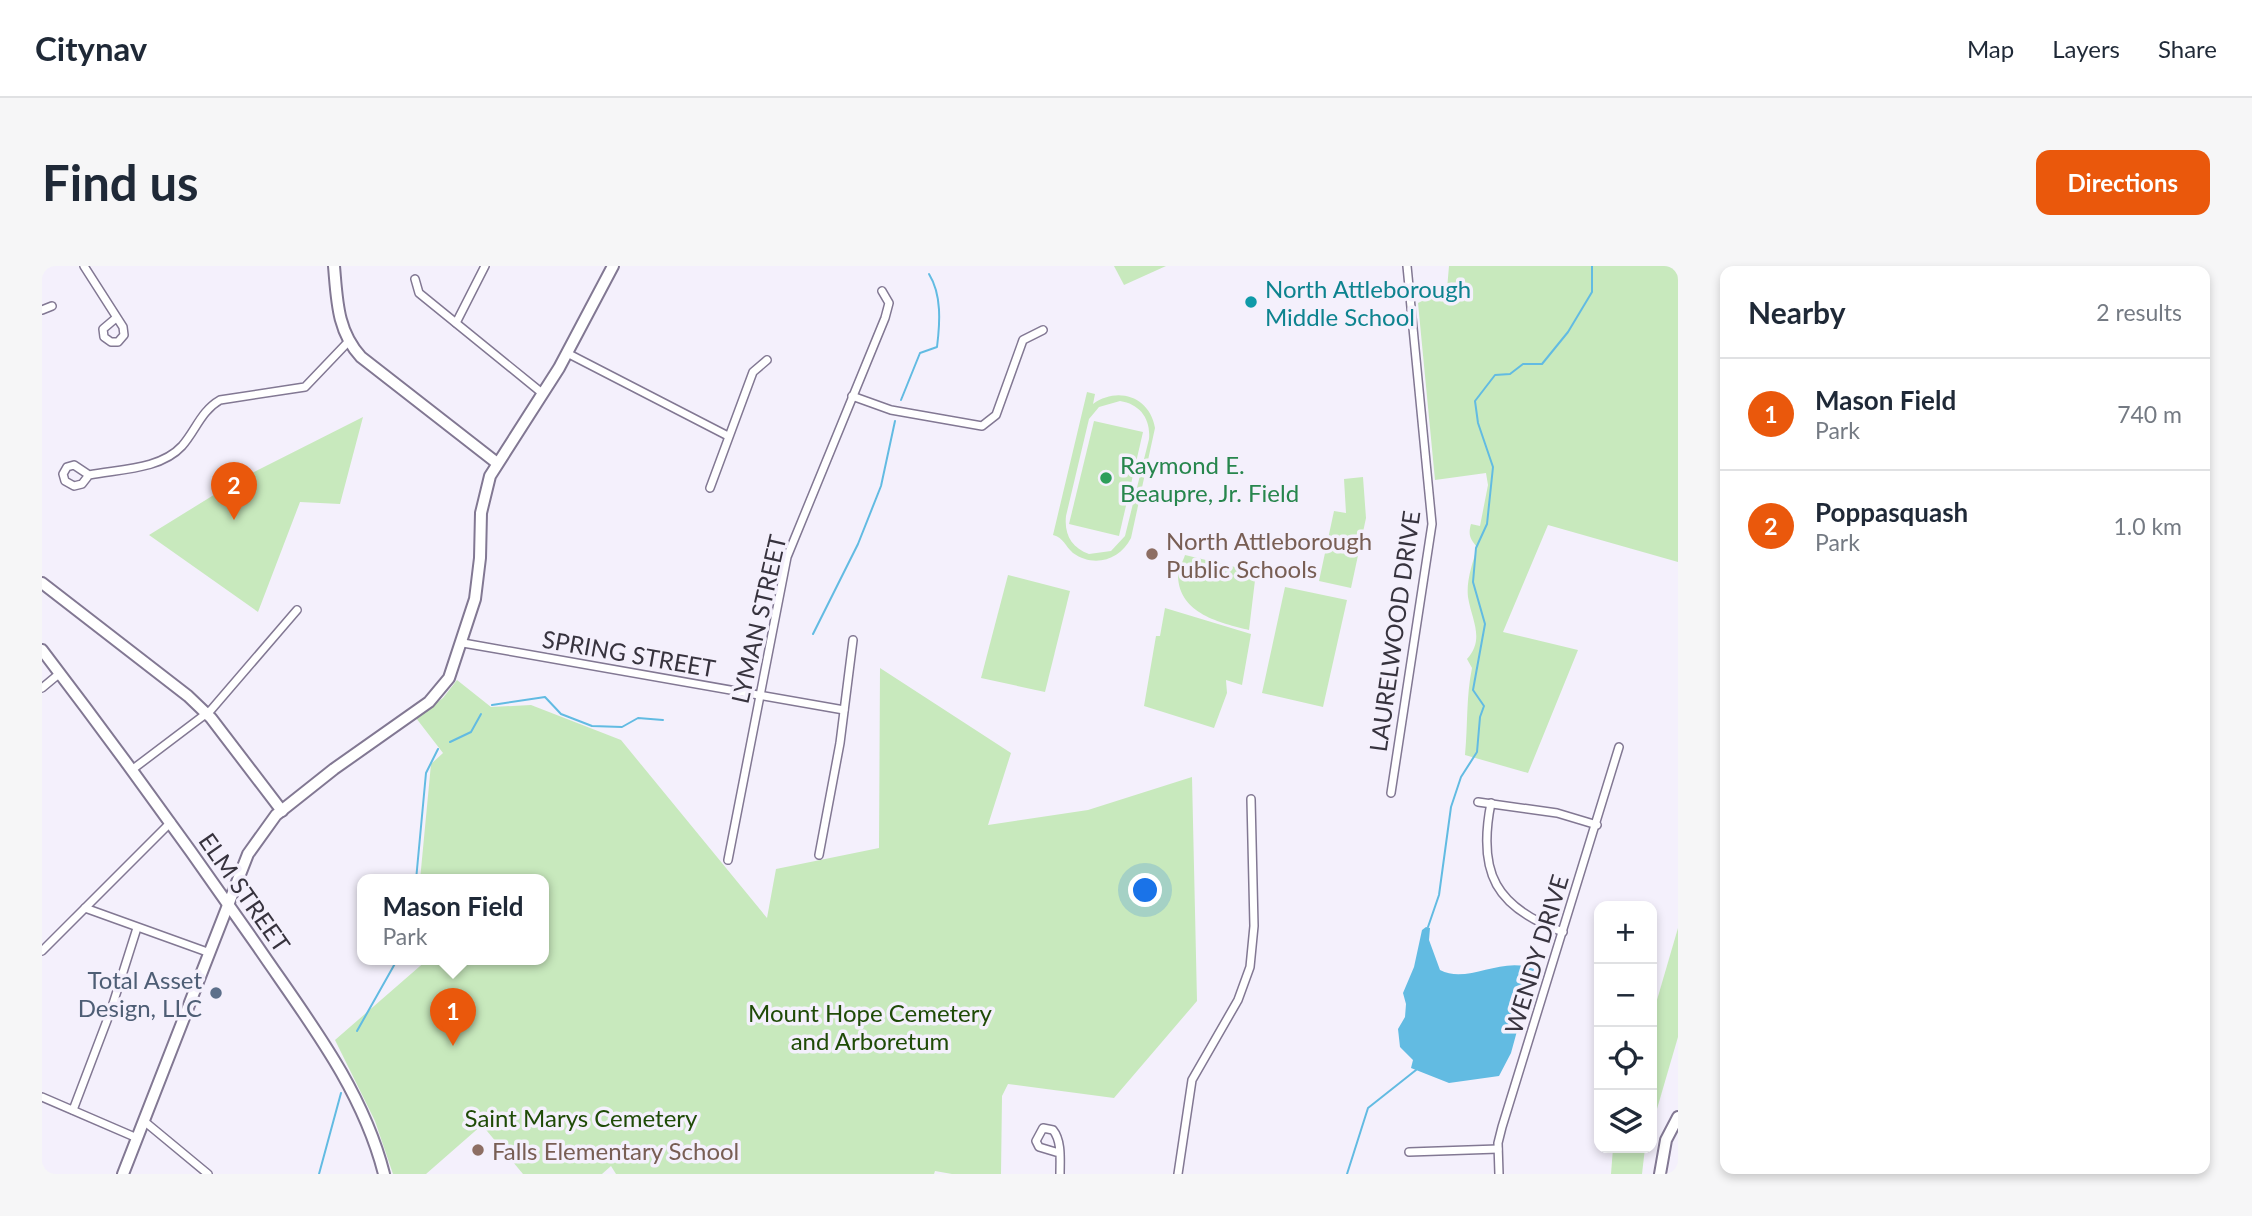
<!DOCTYPE html>
<meta charset="utf-8">
<style>
:root{--surface:#fff;--page:#f6f6f7;--text:#1f2937;--muted:#747a83;--line:#e0e1e3;--accent:#ea580c}
body{margin:0;font-family:Lato,sans-serif;background:var(--page);color:var(--text)}
.controls{position:absolute;right:21px;bottom:21px;display:grid;overflow:hidden;border-radius:14px;box-shadow:0 4px 10px #0003}
.controls button{width:63px;height:63px;display:grid;place-items:center;padding:0;border:0;border-bottom:2px solid var(--line);background:var(--surface);color:var(--text);font:35px sans-serif}
.you{position:absolute;left:1104px;top:625px;width:24px;height:24px;margin:-18px;border:5px solid #fff;border-radius:50%;background:#1a73e8;box-shadow:0 0 0 10px #1a73e833}
.badge{display:grid;place-items:center;width:46px;height:46px;border-radius:50%;background:var(--accent);color:#fff;font-size:23px;font-weight:700}
.pin{position:absolute;translate:-50% -58px;filter:drop-shadow(0 2px 4px #0008)}
.pin::after{content:'';position:absolute;top:37px;width:24px;height:21px;background:inherit;clip-path:polygon(0 0,100% 0,50% 100%)}
.popup{position:absolute;left:315px;top:608px;width:192px;height:91px;box-sizing:border-box;display:grid;place-content:center;border-radius:14px;background:var(--surface);filter:drop-shadow(0 2px 5px #0005);font-size:23px;white-space:nowrap;color:var(--muted)}
.popup b{font-size:26px;color:var(--text)}
.popup::after{content:'';position:absolute;left:50%;top:100%;margin-left:-14px;border:14px solid transparent;border-top-color:var(--surface)}
.list{margin:0;padding:0;list-style:none}
h2{display:flex;justify-content:space-between;align-items:center;height:91px;margin:0;padding:0 28px;font-size:30px}
h2 small{font-size:23px;font-weight:400;color:var(--muted)}
.list li{display:grid;grid-template-columns:46px 1fr auto;gap:21px;align-items:center;box-sizing:border-box;height:112px;padding:0 28px;border-top:2px solid var(--line)}
.list b{display:block;font-size:26px;white-space:nowrap}
.list p{margin:0;font-size:23px;white-space:nowrap;color:var(--muted)}
.list em{font-size:23px;font-style:normal;color:var(--muted)}
.icon{flex:none;width:38px;height:38px;fill:none;stroke:currentColor;stroke-width:2;stroke-linecap:round;stroke-linejoin:round}
.map{position:relative;flex:none;width:1636px;height:908px;overflow:hidden;border-radius:14px}
header{display:flex;align-items:center;gap:42px;box-sizing:border-box;height:98px;padding:0 35px;background:var(--surface);border-bottom:2px solid var(--line)}
header strong{font-size:33px}
nav{display:flex;gap:38px;margin-inline-start:auto;font-size:24px}
.intro{display:flex;align-items:center;justify-content:space-between;box-sizing:border-box;height:168px;padding:0 42px}
h1{margin:0;font-size:49px}
.button{padding:18px 32px;border-radius:14px;background:var(--accent);color:#fff;font-size:24px;font-weight:700}
main{display:flex;gap:42px;padding:0 42px}
aside{flex:1;background:var(--surface);border-radius:14px;box-shadow:0 4px 10px #0003}
.map>svg:first-child{display:block}
.green{fill:#c8e9bd;fill-rule:evenodd}
.water{fill:#62bbe2}
.lines{fill:none;stroke-linecap:round;stroke-linejoin:round}
.stream{stroke:#62bbe2;stroke-width:2}
.street-casing{stroke:#827893;stroke-width:10}
.secondary-casing{stroke:#827893;stroke-width:14}
.street{stroke:#fff;stroke-width:7}
.secondary{stroke:#fff;stroke-width:10}
.culture-dot{fill:#0f9aa8;stroke:#f4f0fc;stroke-width:2.5}
.leisure-dot{fill:#2e9e5b;stroke:#f4f0fc;stroke-width:2.5}
.education-dot{fill:#8d6e63;stroke:#f4f0fc;stroke-width:2.5}
.service-dot{fill:#5c6f8a;stroke:#f4f0fc;stroke-width:2.5}
.labels{text-anchor:middle;dominant-baseline:central;stroke-width:7;stroke-linejoin:round;paint-order:stroke}
.culture-label{font-size:24px;fill:#0d838f;stroke:#f4f0fc;text-anchor:start}
.leisure-label{font-size:24px;fill:#27864d;stroke:#f4f0fc;text-anchor:start}
.education-label{font-size:24px;fill:#785e54;stroke:#f4f0fc;text-anchor:start}
.street-label{font-size:24px;fill:#37333e;stroke:#f4f0fc}
.service-label{font-size:24px;fill:#4e5e75;stroke:#f4f0fc;text-anchor:end}
.park-label{font-size:24px;fill:#1f4b07;stroke:#f4f0fc}
</style>
<header>
<strong>Citynav</strong>
<nav><a>Map</a><a>Layers</a><a>Share</a></nav>
</header>
<div class="intro"><h1>Find us</h1><a class="button">Directions</a></div>
<main>
<div class="map">
<svg width="1636" height="908" viewBox="0 0 1636 908">
<rect width="100%" height="100%" fill="#f4f0fc"/>
<!-- green -->
<g class="green">
<path d="M1072,0H1124L1082,19Z"/>
<path d="M1407,0H1636V296L1506,259L1461,366L1536,384L1486,507L1423,489C1426,458 1424,431 1430,402L1425,393C1443,373 1430,355 1426,331C1424,314 1431,297 1435,281C1428,273 1426,269 1429,258L1438,260L1446,219L1444,207L1393,214L1376,37L1405,23Z"/>
<path d="M1045,126L1053,128L1051,138C1076,120 1108,131 1113,162L1089,272C1078,294 1052,302 1031,287C1023,280 1022,272 1011,269ZM1078,135C1098,138 1109,153 1107,173L1083,270L1069,285L1047,288C1030,282 1022,269 1024,250L1047,153L1057,141Z"/>
<path d="M321,151L298,238L258,236L216,346L107,269L196,214Z"/>
<path d="M1052,155L1101,166L1077,270L1027,258Z"/>
<path d="M1321,211L1324,252L1309,322L1277,315L1292,245L1304,247L1302,213Z"/>
<path d="M1143,289L1214,306L1207,364C1179,357 1137,348 1136,310C1136,304 1141,295 1143,289Z"/>
<path d="M966,309L1028,325L1003,426L939,412Z"/>
<path d="M1243,321L1305,334L1281,441L1220,427Z"/>
<path d="M1123,342L1209,368L1200,419L1184,414L1185,427L1172,462L1102,440L1114,370H1118Z"/>
<path d="M838,402L969,487L946,559L1046,544L1150,511L1155,735L1072,832L966,818L960,830L959,908H910L893,905L892,908H574L569,900L560,908H481L440,859L384,908H351L333,855L293,774L385,694H502V614H378L389,498L401,487L374,452L401,432L415,414L449,441L489,439L579,474L725,652L734,603L837,582Z"/>
<path d="M1636,662V771L1610,860V751Z"/>
<path d="M1571,882H1603L1600,908H1569Z"/>
</g>
<!-- water -->
<path class="water" d="M1384,661L1388,662L1387,674L1398,704C1426,719 1459,689 1492,703L1469,787L1457,810L1407,817L1369,802L1371,794L1358,781L1356,763L1363,751L1364,738L1361,727L1372,701L1380,664Z"/>
<g class="lines">
<!-- stream -->
<g class="stream">
<path d="M859,134L878,87L895,81C898,57 900,29 887,8"/>
<path d="M771,368L816,278L839,220L853,155"/>
<path d="M450,439L503,431L519,448L550,460L580,461L596,452L621,454"/>
<path d="M408,476L429,466L439,448"/>
<path d="M374,614L384,507L396,483"/>
<path d="M1386,661L1397,629L1409,541L1419,511L1435,486L1438,451L1442,440L1431,424L1443,358L1431,316L1434,282L1445,258L1451,201L1436,157L1433,135L1453,109L1468,108L1481,98H1500L1526,66L1550,26V0"/>
<path d="M315,765L355,694"/>
<path d="M277,908L299,827"/>
<path d="M1305,908L1326,842L1374,804"/>
</g>
<defs>
<g id="street">
<path d="M42,0L81,61L82,69L76,76H69L62,71L61,63L74,52"/>
<path d="M373,13L377,27L500,127"/>
<path d="M0,44L10,40"/>
<path d="M414,57L443,0"/>
<path d="M525,87L686,170"/>
<path d="M810,130L849,144L940,160L954,149L981,74L1001,64"/>
<path d="M47,209L40,218L32,220L23,215L21,208L25,201L32,199L47,209C76,203 118,204 140,180C154,164 159,145 178,134L263,121L306,76"/>
<path d="M668,222L711,106L725,94"/>
<path d="M421,377L802,444"/>
<path d="M0,422L18,407"/>
<path d="M91,503L169,444L255,344"/>
<path d="M1349,527L1390,258L1365,0"/>
<path d="M1436,536L1515,547L1555,559"/>
<path d="M1449,537C1435,607 1454,642 1521,666"/>
<path d="M777,589L798,477L811,374"/>
<path d="M686,594L745,291L843,52L847,37L840,25"/>
<path d="M43,642L168,687"/>
<path d="M0,685L129,556"/>
<path d="M0,831L95,872"/>
<path d="M31,844L69,744L95,662"/>
<path d="M102,855L166,908"/>
<path d="M1367,886L1456,883"/>
<path d="M1017,887L997,881L994,875L1001,862L1011,864C1020,875 1018,894 1018,908"/>
<path d="M1136,908L1150,814L1196,734L1208,701L1212,660L1209,533"/>
<path d="M1457,908L1456,877L1460,861L1577,481"/>
</g>
<g id="secondary">
<path d="M292,0C295,34 295,65 319,91L455,197"/>
<path d="M0,317L146,430L169,452L240,545"/>
<path d="M0,384C74,481 146,580 216,681C265,753 320,822 342,908"/>
<path d="M81,908L206,588L234,549L292,503L387,436L407,412L433,333L438,292L439,247L448,210L517,102L571,0"/>
<path d="M1618,908L1624,874L1636,851"/>
</g>
</defs>
<!-- street casing -->
<use href="#street" class="street-casing"/>
<!-- secondary casing -->
<use href="#secondary" class="secondary-casing"/>
<!-- street -->
<use href="#street" class="street"/>
<!-- secondary -->
<use href="#secondary" class="secondary"/>
</g>
<!-- markers -->
<circle class="culture-dot" cx="1209" cy="36" r="7"/>
<circle class="leisure-dot" cx="1064" cy="212" r="7"/>
<g class="education-dot">
<circle cx="1110" cy="288" r="7"/>
<circle cx="436" cy="884" r="7"/>
</g>
<circle class="service-dot" cx="174" cy="727" r="7"/>
<g class="labels">
<!-- culture labels -->
<g class="culture-label">
<text x="1223" y="22">North Attleborough<tspan x="1223" dy="28">Middle School</tspan></text>
</g>
<!-- leisure labels -->
<g class="leisure-label">
<text x="1078" y="198">Raymond E.<tspan x="1078" dy="28">Beaupre, Jr. Field</tspan></text>
</g>
<!-- education labels -->
<g class="education-label">
<text x="1124" y="274">North Attleborough<tspan x="1124" dy="28">Public Schools</tspan></text>
<text x="450" y="884">Falls Elementary School</text>
</g>
<!-- street labels -->
<g class="street-label">
<text transform="translate(716 353) rotate(-77)">LYMAN STREET</text>
<text transform="translate(1352 365) rotate(-82)">LAURELWOOD DRIVE</text>
<text transform="translate(587 387) rotate(10)">SPRING STREET</text>
<text transform="translate(203 626) rotate(55)">ELM STREET</text>
<text transform="translate(1494 688) rotate(-73)">WENDY DRIVE</text>
</g>
<!-- service labels -->
<g class="service-label">
<text x="160" y="713">Total Asset<tspan x="160" dy="28">Design, LLC</tspan></text>
</g>
<!-- park labels -->
<g class="park-label">
<text x="828" y="746">Mount Hope Cemetery<tspan x="828" dy="28">and Arboretum</tspan></text>
<text x="539" y="851">Saint Marys Cemetery</text>
</g>
</g>
</svg>
<div class="controls">
<button>+</button>
<button>−</button>
<button><svg class="icon" aria-label="locate" viewBox="0 0 24 24"><circle cx="12" cy="12" r="6"/><path d="M12 2v4M12 18v4M2 12h4M18 12h4"/></svg></button>
<button><svg class="icon" aria-label="layers" viewBox="0 0 24 24"><path d="M12 4l9 5-9 5-9-5zM3 14l9 5 9-5"/></svg></button>
</div>
<div class="you"></div>
<div class="pin badge" style="left:411px;top:780px">1</div>
<div class="popup"><b>Mason Field</b>Park</div>
<div class="pin badge" style="left:192px;top:254px">2</div>
</div>
<aside>
<h2>Nearby<small>2 results</small></h2>
<ul class="list">
<li><span class="badge">1</span><div><b>Mason Field</b><p>Park</p></div><em>740 m</em></li>
<li><span class="badge">2</span><div><b>Poppasquash</b><p>Park</p></div><em>1.0 km</em></li>
</ul>
</aside>
</main>
